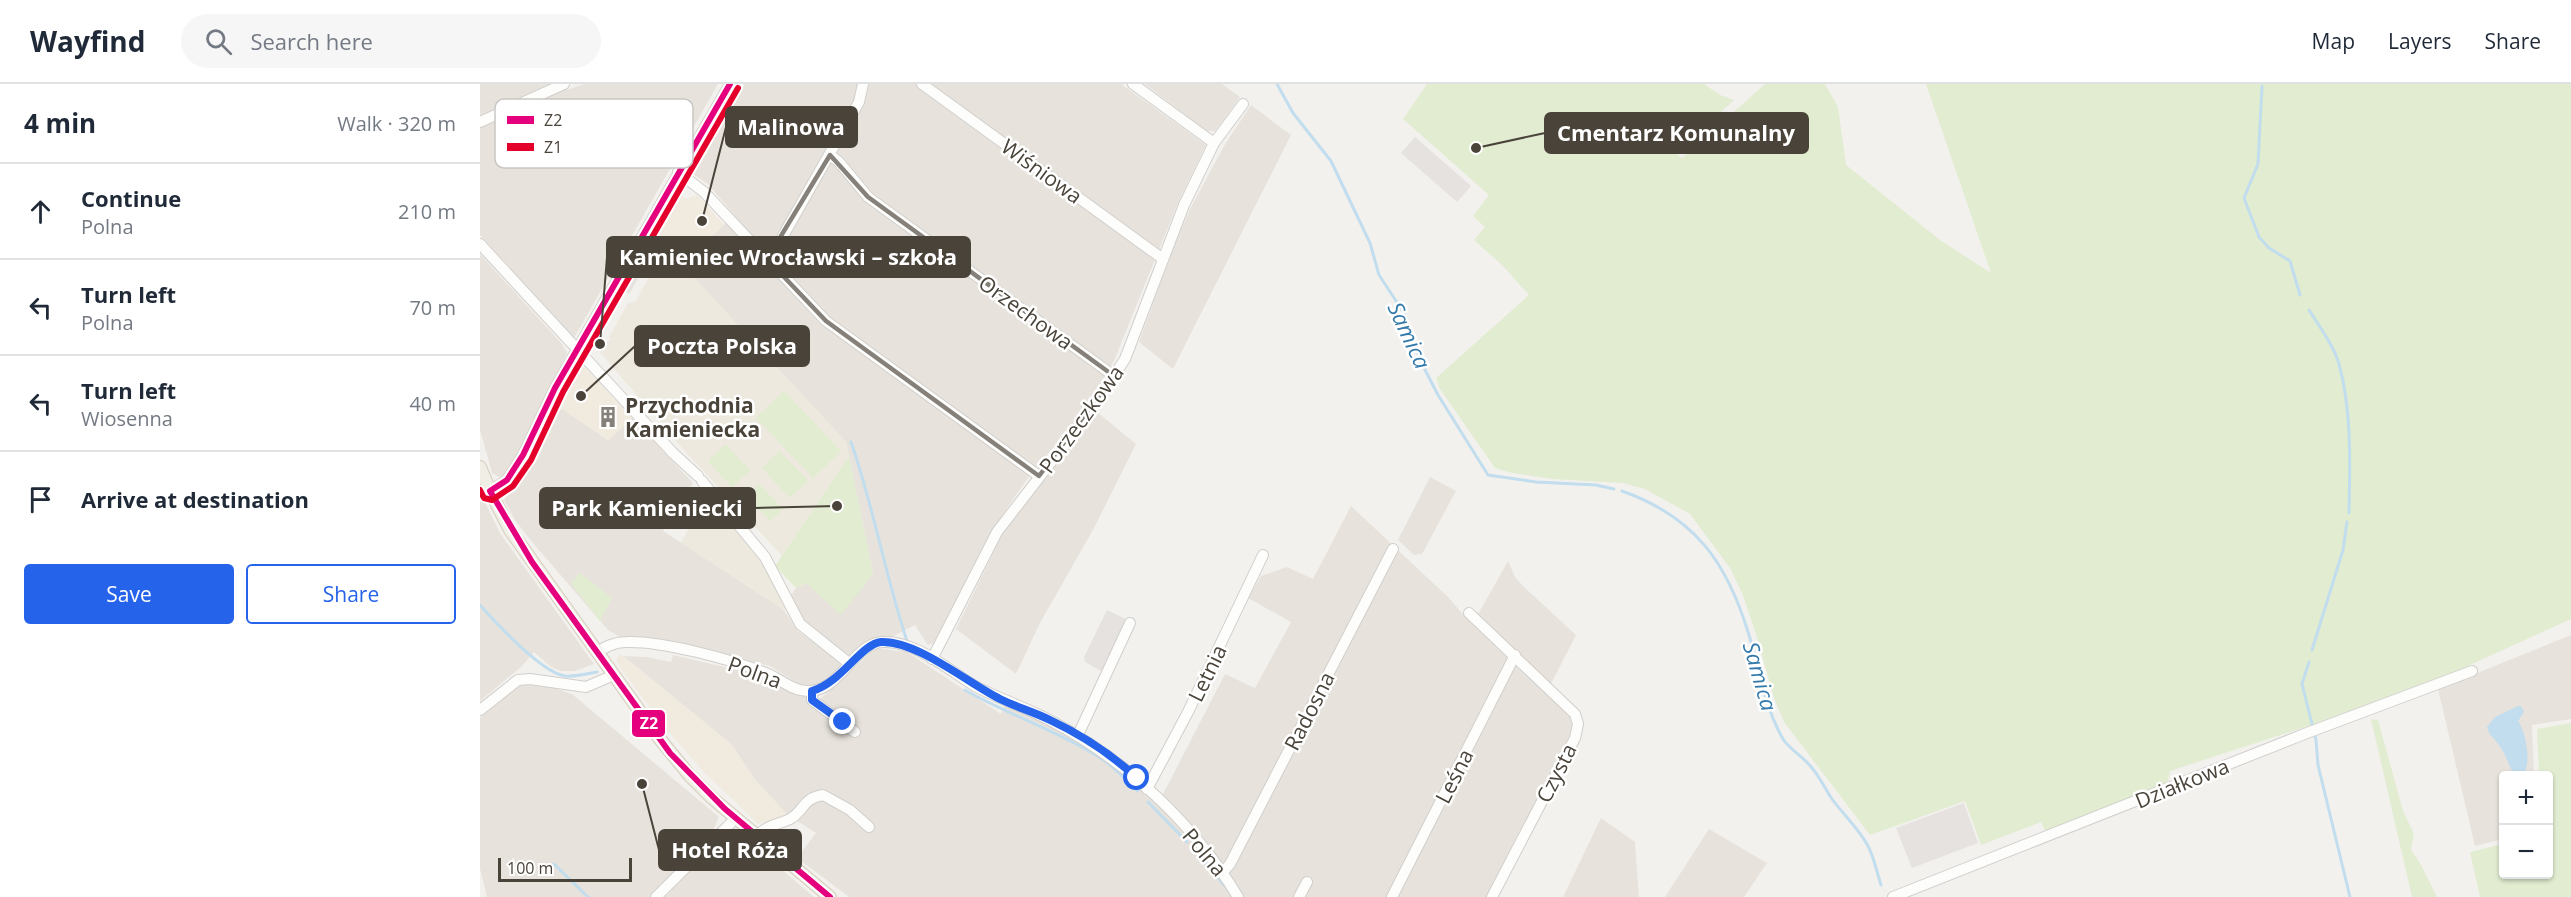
<!DOCTYPE html>
<meta charset="utf-8">
<style>
:root{--surface:#fff;--page:#f6f6f7;--text:#1f2937;--muted:#747a83;--line:#e0e1e3;--accent:#2563eb}
body{margin:0;font-family:"Open Sans",sans-serif;background:var(--page);color:var(--text)}
.controls{position:absolute;right:18px;bottom:18px;display:grid;overflow:hidden;border-radius:6px;box-shadow:0 2px 4px #0004}
.controls button{width:54px;height:54px;display:grid;place-items:center;padding:0;border:0;border-bottom:2px solid var(--line);background:var(--surface);color:var(--text);font:30px sans-serif}
.scale{position:absolute;left:18px;bottom:15px;width:134px;box-sizing:border-box;padding-left:6px;border:3px solid #4a433a;border-top:0;font-size:16px;line-height:21px;white-space:nowrap;color:#4a433a;-webkit-text-stroke:4px #fff;paint-order:stroke}
.stop{position:absolute;width:18px;height:18px;margin:-14px;border:4px solid #2563eb;border-radius:50%;background:#fff}
.stop.end{background:#2563eb;border-color:#fff;box-shadow:0 2px 6px #0008}
.list{margin:0;padding:0;list-style:none}
h2{display:flex;justify-content:space-between;align-items:center;height:78px;margin:0;padding:0 24px;font-size:26px}
h2 small{font-size:20px;font-weight:400;color:var(--muted)}
.list li{display:grid;grid-template-columns:39px 1fr auto;gap:18px;align-items:center;box-sizing:border-box;height:96px;padding:0 24px;border-top:2px solid var(--line)}
.list b{display:block;font-size:22px;white-space:nowrap}
.list p{margin:0;font-size:20px;white-space:nowrap;color:var(--muted)}
.list em{font-size:20px;font-style:normal;color:var(--muted)}
.actions{display:flex;gap:12px;padding:18px 24px}
.actions a{flex:1;padding:14px 0;border:2px solid var(--accent);border-radius:6px;text-align:center;font-size:21px;color:var(--accent)}
.actions .main{background:var(--accent);color:#fff}
.icon{flex:none;width:33px;height:33px;fill:none;stroke:currentColor;stroke-width:2;stroke-linecap:round;stroke-linejoin:round}
.map{position:relative;flex:none;width:2091px;height:813px;overflow:hidden}
header{display:flex;align-items:center;gap:36px;box-sizing:border-box;height:84px;padding:0 30px;background:var(--surface);border-bottom:2px solid var(--line)}
header strong{font-size:28px}
nav{display:flex;gap:33px;margin-inline-start:auto;font-size:21px}
.search{width:420px;height:54px;background:var(--page);display:flex;align-items:center;gap:15px;box-sizing:border-box;padding:0 21px;border-radius:33px;color:var(--muted);font-size:22px}
main{display:flex}
aside{flex:1;background:var(--surface)}
.map>svg:first-child{display:block}
.residential{fill:#e7e3dc}
.commercial{fill:#f1eadf}
.education{fill:#ede9de}
.green{fill:#e1ecd0}
.parking{fill:#e5e2df}
.water{fill:#c1ddee}
.lines{fill:none;stroke-linecap:round;stroke-linejoin:round}
.stream{stroke:#c1ddee;stroke-width:3}
.minor-casing{stroke:#d1cfcc;stroke-width:12}
.major-casing{stroke:#d5cdbc;stroke-width:14}
.minor{stroke:#fdfdfc;stroke-width:10}
.major{stroke:#f1eee6;stroke-width:12}
.bus-1-casing{stroke:#fff;stroke-width:10}
.bus-2-casing{stroke:#fff;stroke-width:10}
.bus-1{stroke:#e5007d;stroke-width:6}
.bus-2{stroke:#e4002b;stroke-width:6}
.route{stroke:#2563eb;stroke-width:8}
.marked{fill:none;stroke:#858079;stroke-width:4.5;stroke-linejoin:round}
.labels{text-anchor:middle;dominant-baseline:central;stroke-width:5;stroke-linejoin:round;paint-order:stroke}
.street-label{font-size:21px;fill:#4a433a;stroke:#fff}
.poi-label{font-size:21px;font-weight:bold;fill:#4a433a;stroke:#fff;text-anchor:start}
.water-label{font-size:22px;font-style:italic;fill:#347bab;stroke:#fff}
.key{fill:#fff;stroke:#c9c7c4;stroke-width:1.5}
.key-label{font-size:16px;fill:#4a433a}
.leader{fill:none;stroke:#4a433a;stroke-width:2}
.callout-dot{fill:#4a433a;stroke:#fff;stroke-width:2}
.callout{fill:#4a433a;stroke:#4a433a;stroke-width:2}
.callout-label{font-size:22px;text-anchor:middle;font-weight:bold;fill:#fff}
.line-badge{stroke:#fff;stroke-width:2}
.badge-label{font-size:16px;text-anchor:middle;font-weight:bold;fill:#fff}
</style>
<header>
<strong>Wayfind</strong>
<div class="search"><svg class="icon" aria-label="search" viewBox="0 0 24 24"><circle cx="10" cy="10" r="6"/><path d="M15 15l6 6"/></svg>Search here</div>
<nav><a>Map</a><a>Layers</a><a>Share</a></nav>
</header>
<main>
<aside>
<h2>4 min<small>Walk · 320 m</small></h2>
<ul class="list">
<li><svg class="icon" aria-label="ahead" viewBox="0 0 24 24"><path d="M12 20V5M6 11l6-6 6 6"/></svg><div><b>Continue</b><p>Polna</p></div><em>210 m</em></li>
<li><svg class="icon" aria-label="left" viewBox="0 0 24 24"><path d="M17 20v-9H6M10 6l-5 5 5 5"/></svg><div><b>Turn left</b><p>Polna</p></div><em>70 m</em></li>
<li><svg class="icon" aria-label="left" viewBox="0 0 24 24"><path d="M17 20v-9H6M10 6l-5 5 5 5"/></svg><div><b>Turn left</b><p>Wiosenna</p></div><em>40 m</em></li>
<li><svg class="icon" aria-label="arrive" viewBox="0 0 24 24"><path d="M6 21V4h12l-3 4 3 4H6"/></svg><div><b>Arrive at destination</b></div></li>
</ul>
<div class="actions"><a class="main">Save</a><a>Share</a></div>
</aside>
<div class="map">
<svg width="2091" height="813" viewBox="0 0 2091 813">
<rect width="100%" height="100%" fill="#f3f1ee"/>
<!-- residential -->
<g class="residential">
<path d="M0,0H89L87,6L104,0H238L94,254L0,151Z"/>
<path d="M265,0H641L726,61L697,121L634,277L606,324L545,398L515,442L454,559L448,561L435,541L373,573L356,564L321,535L311,512L316,504L326,499L393,490L366,358L202,181L254,131L228,100L213,90Z"/>
<path d="M665,0H742L760,13L735,47H727Z"/>
<path d="M771,21L811,51L693,285L659,258L692,167L710,125L744,62Z"/>
<path d="M0,170L82,260L87,269L35,377L24,392L19,393L12,389L0,346Z"/>
<path d="M75,320L128,356L152,334L213,399L183,447L303,525L318,547L358,576L361,583L353,592L341,600L327,602L318,600L290,582L177,556L140,553L128,546L52,458L35,436L24,416Z"/>
<path d="M616,327L656,360L614,444L560,539L536,590L476,545L525,445Z"/>
<path d="M950,393L976,407L942,470L934,471L918,456Z"/>
<path d="M0,408L20,449L114,580L95,587H81L71,583L54,568L41,583L0,617Z"/>
<path d="M871,422L968,513L988,536L1042,583L1093,632L1096,640L1006,813H369L317,774L336,749L308,731L276,697L251,660L143,572L167,573L191,578L193,571L283,592L322,612L339,616L375,584L394,564L427,568L521,630L529,611L596,645L645,677L682,712L745,590L775,604L811,538L768,514L781,492L807,483L833,495Z"/>
<path d="M1028,477L1035,493L1044,503L1096,551L1071,600L997,532Z"/>
<path d="M2091,551V635L2052,641L2054,691L2024,692L2023,755L1995,762L1958,605Z"/>
<path d="M46,600L65,601L92,610L239,733L232,749L173,813H7L0,785V634L28,607L34,603Z"/>
<path d="M1121,734L1155,758L1159,813H1083Z"/>
<path d="M1229,745L1287,779L1264,813H1185Z"/>
<path d="M257,748L334,813H185L241,756Z"/>
</g>
<!-- commercial -->
<g class="commercial">
<path d="M217,111L244,141L202,181L177,153L201,112L206,115Z"/>
<path d="M99,277L152,334L129,356L75,320Z"/>
<path d="M140,570L251,660L276,697L308,731L278,740L222,686L187,646L143,588L136,576Z"/>
</g>
<!-- education -->
<g class="education">
<path d="M186,163L366,358L369,372L302,472L203,365L118,266L131,255L129,253L148,219L155,218Z"/>
<path d="M231,415L283,477L306,527L201,459L219,423H221Z"/>
</g>
<!-- green -->
<g class="green">
<path d="M947,0H1224L1240,11L1254,16L1196,69L1202,74L1285,0H1345L1358,23L1366,81L1460,156L1511,189L1446,0H2091V535L1981,585L1828,642L1690,687L1687,701L1566,748L1561,738L1501,761L1485,717L1390,751L1304,638L1294,614L1277,553L1262,509L1250,484L1210,430L1165,405L1143,399L1073,395L1032,389L1015,384L960,305L956,294L1049,211L1023,182L994,156L1005,143L993,132L1009,111L923,35Z"/>
<path d="M304,307L361,367L333,394L276,334Z"/>
<path d="M245,360L270,386L252,403L228,377Z"/>
<path d="M299,367L328,397L310,414L282,384Z"/>
<path d="M369,372L393,490L361,531L326,499L316,504L295,482Z"/>
<path d="M279,400L303,425L290,437L266,413Z"/>
<path d="M100,489L132,514L120,537L91,499Z"/>
<path d="M1891,635L1898,636L1923,727L1934,750L1931,766C1942,780 1949,798 1957,813H1932Z"/>
<path d="M2091,639V813H2000L1990,768L2023,760L2024,790H2068V692L2059,691L2057,645Z"/>
</g>
<!-- parking -->
<g class="parking">
<path d="M935,53L991,102L977,118L921,69Z"/>
<path d="M166,155L177,161L149,210L138,204Z"/>
<path d="M627,526L648,536L623,588L605,578L604,573Z"/>
<path d="M1484,719L1498,759L1432,784L1416,744Z"/>
</g>
<!-- water -->
<path class="water" d="M2038,622H2041L2044,628L2038,637C2046,647 2052,681 2043,691H2035C2028,682 2026,669 2018,660C2014,653 2009,652 2007,643L2015,633Z"/>
<g class="lines">
<!-- stream -->
<g class="stream">
<path d="M797,0L813,29L851,77L890,159L899,191L924,229L941,278L958,311L1008,391L1056,398L1116,401L1134,405"/>
<path d="M1782,2L1778,80L1764,114L1779,153L1789,164L1810,177L1820,211"/>
<path d="M1829,226C1839,242 1854,262 1859,280C1872,327 1870,380 1869,429"/>
<path d="M371,358C394,424 405,491 427,557"/>
<path d="M1142,407C1215,433 1247,478 1269,551C1280,586 1284,622 1303,655C1310,666 1324,673 1332,684C1340,693 1345,705 1352,715C1363,730 1379,745 1388,762C1394,773 1397,789 1401,801"/>
<path d="M0,521C16,539 62,589 85,592C95,593 106,590 117,588"/>
<path d="M1832,566L1863,466L1867,438"/>
<path d="M1829,578L1822,600L1836,656L1838,681L1870,813"/>
<path d="M485,606C528,631 577,646 619,673C633,682 646,695 658,707"/>
<path d="M668,718L707,758"/>
<path d="M716,769L747,804"/>
<path d="M74,780L108,813"/>
</g>
<defs>
<g id="minor">
<path d="M442,0L683,175"/>
<path d="M653,0L734,59"/>
<path d="M0,38L84,0"/>
<path d="M350,71L359,78L388,113L634,292"/>
<path d="M198,88L224,108L346,237L559,392"/>
<path d="M0,160L193,369L218,392"/>
<path d="M287,175L295,166L379,18L383,0"/>
<path d="M222,397L285,473L320,540L370,580"/>
<path d="M10,407L27,396L43,371L75,304L250,0"/>
<path d="M989,529L1095,630L1098,640L1095,654L1012,813"/>
<path d="M117,568C127,562 135,558 147,558C183,557 249,575 283,588C296,592 307,603 320,606C359,615 371,560 402,558C436,556 468,586 495,602C521,616 548,624 573,638C648,678 714,740 758,813"/>
<path d="M452,575L517,448L612,325L645,275L704,121L734,59L763,20"/>
<path d="M332,607V616L375,648"/>
<path d="M0,626L38,596L50,595L106,603L134,591"/>
<path d="M598,651L650,539"/>
<path d="M667,705L708,628L783,471"/>
<path d="M277,752C287,741 297,741 310,735C324,727 323,714 343,711L370,726L389,743"/>
<path d="M743,788L750,780L913,465"/>
<path d="M176,813L256,734"/>
<path d="M819,813L827,798"/>
<path d="M912,813L1035,571"/>
<path d="M1413,813L1827,649L1992,587"/>
</g>
<path id="major" d="M0,383L10,407L30,446L179,654L210,692L232,714L350,813"/>
</defs>
<!-- minor casing -->
<use href="#minor" class="minor-casing"/>
<!-- major casing -->
<use href="#major" class="major-casing"/>
<!-- minor -->
<use href="#minor" class="minor"/>
<!-- major -->
<use href="#major" class="major"/>
<defs>
<path id="bus-1" d="M250,0L75,304L43,371L27,396L10,407L52,478L190,669L245,725L350,813"/>
<path id="bus-2" d="M0,406L4,414L12,416L33,402L51,376L83,308L258,4"/>
</defs>
<!-- bus-1 casing -->
<use href="#bus-1" class="bus-1-casing"/>
<!-- bus-2 casing -->
<use href="#bus-2" class="bus-2-casing"/>
<!-- bus-1 -->
<use href="#bus-1" class="bus-1"/>
<!-- bus-2 -->
<use href="#bus-2" class="bus-2"/>
</g>
<g class="lines">
<!-- route -->
<path class="route" d="M363,638L332,616V607C361,599 381,560 401,558C436,556 488,599 520,615C536,623 554,628 570,636C602,651 632,671 657,694"/>
</g>
<!-- marked area -->
<path class="marked" d="M350,71L388,113L634,292L559,392L346,237L287,175Z"/>
<!-- icons -->
<defs>
<symbol id="building-bare" viewBox="-9 -9 18 18"><path d="M-4-6H4V6H1V3H-1V6H-4ZM-2.5-4.3h1.7v1.8h-1.7ZM.8-4.3h1.7v1.8H.8ZM-2.5-1h1.7V.8h-1.7ZM.8-1h1.7V.8H.8Z" fill="#858079" stroke="#fff" stroke-width="2.5" paint-order="stroke"/></symbol>
</defs>
<g fill-rule="evenodd">
<use href="#building-bare" x="113" y="318" width="30" height="30"/>
</g>
<g class="labels">
<!-- street labels -->
<g class="street-label">
<text transform="translate(562 87) rotate(36)">Wiśniowa</text>
<text transform="translate(546 228) rotate(36)">Orzechowa</text>
<text transform="translate(601 335) rotate(-54)">Porzeczkowa</text>
<text transform="translate(275 588) rotate(20)">Polna</text>
<text transform="translate(727 589) rotate(-64)">Letnia</text>
<text transform="translate(829 627) rotate(-63)">Radosna</text>
<text transform="translate(1076 689) rotate(-63)">Czysta</text>
<text transform="translate(974 692) rotate(-63)">Leśna</text>
<text transform="translate(1702 699) rotate(-22)">Działkowa</text>
<text transform="translate(725 768) rotate(50)">Polna</text>
</g>
<!-- poi labels -->
<g class="poi-label">
<text x="145" y="321">Przychodnia<tspan x="145" dy="24">Kamieniecka</tspan></text>
</g>
<!-- water labels -->
<g class="water-label">
<text transform="translate(930 251) rotate(65)">Samica</text>
<text transform="translate(1281 592) rotate(74)">Samica</text>
</g>
</g>
<!-- legend -->
<rect x="15" y="15" width="198" height="69" rx="9" class="key"/>
<rect x="27" y="32" width="27" height="8" fill="#e5007d"/>
<rect x="27" y="59" width="27" height="8" fill="#e4002b"/>
<g class="key-label">
<text x="64" y="42">Z2</text>
<text x="64" y="69">Z1</text>
</g>
<!-- callouts -->
<path class="leader" d="M222 137L246 43M996 64L1065 49M120 260L127 173M101 312L155 262M357 422L275 424M162 700L179 766"/>
<g class="callout-dot">
<circle cx="222" cy="137" r="6"/>
<circle cx="996" cy="64" r="6"/>
<circle cx="120" cy="260" r="6"/>
<circle cx="101" cy="312" r="6"/>
<circle cx="357" cy="422" r="6"/>
<circle cx="162" cy="700" r="6"/>
</g>
<g class="callout">
<rect x="246" y="23" width="131" height="40" rx="6"/>
<rect x="1065" y="29" width="263" height="40" rx="6"/>
<rect x="127" y="153" width="363" height="40" rx="6"/>
<rect x="155" y="242" width="174" height="40" rx="6"/>
<rect x="60" y="404" width="215" height="40" rx="6"/>
<rect x="179" y="746" width="142" height="40" rx="6"/>
</g>
<g class="callout-label">
<text x="311" y="51">Malinowa</text>
<text x="1196" y="57">Cmentarz Komunalny</text>
<text x="308" y="181">Kamieniec Wrocławski – szkoła</text>
<text x="242" y="270">Poczta Polska</text>
<text x="167" y="432">Park Kamieniecki</text>
<text x="250" y="774">Hotel Róża</text>
</g>
<rect class="line-badge" x="151" y="625" width="35" height="29" rx="6" fill="#e5007d"/>
<g class="badge-label">
<text x="169" y="645">Z2</text>
</g>
</svg>
<div class="controls">
<button>+</button>
<button>−</button>
</div>
<div class="scale">100 m</div>
<div class="stop" style="left:657px;top:694px"></div>
<div class="stop end" style="left:363px;top:638px"></div>
</div>
</main>
